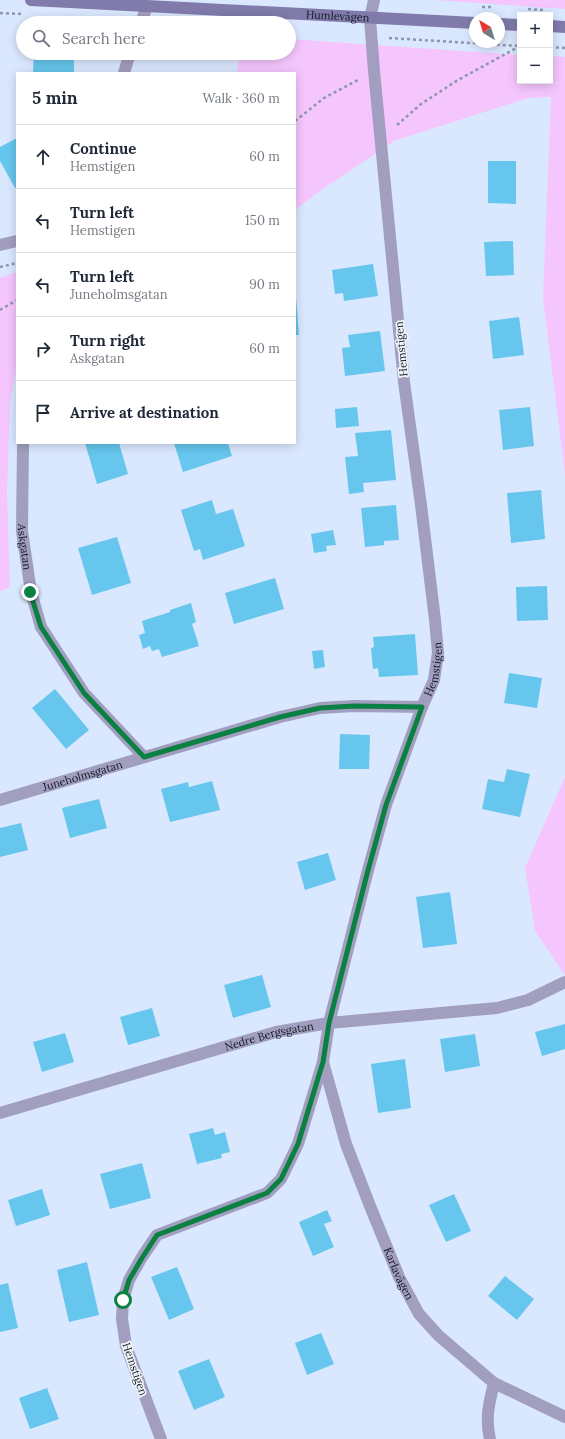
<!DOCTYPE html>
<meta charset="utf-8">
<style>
:root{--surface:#fff;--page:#f2f2f3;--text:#1f2937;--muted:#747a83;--line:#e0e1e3}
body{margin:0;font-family:Lora,serif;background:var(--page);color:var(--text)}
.controls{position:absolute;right:12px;top:12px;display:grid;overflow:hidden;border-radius:0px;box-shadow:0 2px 10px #0003}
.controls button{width:36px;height:36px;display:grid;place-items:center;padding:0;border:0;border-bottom:1px solid var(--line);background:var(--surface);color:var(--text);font:20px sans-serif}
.compass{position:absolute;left:469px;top:12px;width:36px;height:36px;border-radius:50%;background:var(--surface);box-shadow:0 2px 10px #0003;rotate:322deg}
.stop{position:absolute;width:12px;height:12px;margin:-9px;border:3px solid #0b8043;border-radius:50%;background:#fff}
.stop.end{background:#0b8043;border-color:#fff;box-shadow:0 1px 4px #0008}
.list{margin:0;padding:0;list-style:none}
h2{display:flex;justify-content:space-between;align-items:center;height:52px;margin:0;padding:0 16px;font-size:17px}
h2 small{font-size:13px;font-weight:400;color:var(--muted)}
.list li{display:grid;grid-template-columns:26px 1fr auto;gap:12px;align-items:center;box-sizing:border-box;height:64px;padding:0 16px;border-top:1px solid var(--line)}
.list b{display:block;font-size:15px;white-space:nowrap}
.list p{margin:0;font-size:13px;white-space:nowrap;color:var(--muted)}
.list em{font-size:13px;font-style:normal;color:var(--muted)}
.icon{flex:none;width:22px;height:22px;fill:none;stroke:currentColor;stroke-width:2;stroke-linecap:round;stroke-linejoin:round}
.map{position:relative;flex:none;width:565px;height:1439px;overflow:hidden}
.search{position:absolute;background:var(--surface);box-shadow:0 2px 10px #0003;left:16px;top:16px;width:280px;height:44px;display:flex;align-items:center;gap:10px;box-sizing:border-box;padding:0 14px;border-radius:22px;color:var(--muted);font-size:15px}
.panel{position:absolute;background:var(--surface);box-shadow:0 2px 10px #0003;left:16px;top:72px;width:280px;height:372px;border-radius:0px}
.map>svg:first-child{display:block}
.green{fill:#f5c6fe}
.building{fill:#66c6ed}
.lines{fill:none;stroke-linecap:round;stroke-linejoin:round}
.path{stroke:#8c98a9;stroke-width:2.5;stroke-dasharray:3 3;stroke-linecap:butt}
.street{stroke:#a29ebf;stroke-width:12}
.secondary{stroke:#817bab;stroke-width:12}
.route{stroke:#0b8043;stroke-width:5}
.labels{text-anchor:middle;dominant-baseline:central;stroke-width:3.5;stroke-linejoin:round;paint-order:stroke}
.street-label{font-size:11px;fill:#121922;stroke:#f1f5fa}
</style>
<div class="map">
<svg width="565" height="1439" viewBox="0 0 565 1439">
<rect width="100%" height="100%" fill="#dae8ff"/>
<!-- green -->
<g class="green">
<path d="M435,0H565V9Z"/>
<path d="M289,39L520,55V81H550V56L565,57V475L543,298L551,97L528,98L394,141L320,191L295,210V73H237L240,53H289Z"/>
<path d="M17,272V365L10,402L7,493L10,587L0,592V278Z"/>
<path d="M565,777V975L535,931L525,868Z"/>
</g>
<!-- building -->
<g class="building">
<path d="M34,53H74V73H33Z"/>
<path d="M17,138V187L15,188L0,161V147Z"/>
<path d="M488,161H516V204L488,203Z"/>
<path d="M513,241L514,275L486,276L484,242Z"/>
<path d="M373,264L378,296L344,301L343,293L335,294L332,270Z"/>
<path d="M295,297H296L299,335H295Z"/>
<path d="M519,317L524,355L493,359L489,321Z"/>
<path d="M380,331L385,371L345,376L342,348L350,347L348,335Z"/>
<path d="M357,407L359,426L336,428L335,409Z"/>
<path d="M530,407L534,446L503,450L499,410Z"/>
<path d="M391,430L396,480L363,483L364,492L349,494L345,457L358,456L355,433Z"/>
<path d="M85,443H119L128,474L97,484Z"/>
<path d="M174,443H228L232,456L183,472Z"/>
<path d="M541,490L545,539L511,543L507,493Z"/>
<path d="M212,500L216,514L233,509L245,546L203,560L200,549L194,551L181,510Z"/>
<path d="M396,505L399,540L384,541V545L365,547L361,508Z"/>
<path d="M333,530L336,545L326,546L327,551L314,553L311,534Z"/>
<path d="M117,537L131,583L92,595L78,548Z"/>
<path d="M275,578L284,609L234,624L225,593Z"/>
<path d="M547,586L548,620L517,621L516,587Z"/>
<path d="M191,603L196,622L192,624L199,646L162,657L159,649L152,651L150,646L143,649L139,635L145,633L142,621L170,612V610Z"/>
<path d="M415,634L418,675L379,677L378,668L373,669L371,648L374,647L373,637Z"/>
<path d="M323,650L325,667L314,669L312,651Z"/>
<path d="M509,673L542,678L537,708L504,703Z"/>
<path d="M55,689L89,730L66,749L32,708Z"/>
<path d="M340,734L370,735L369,769H339Z"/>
<path d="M507,769L530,774L520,817L482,809L488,779L504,782Z"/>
<path d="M212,781L220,810L170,822L161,789L188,782L189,787Z"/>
<path d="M99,799L107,828L70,838L62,808Z"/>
<path d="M21,823L28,850L0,857V828Z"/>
<path d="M328,853L336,880L305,890L297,862Z"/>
<path d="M450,892L457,944L423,948L416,897Z"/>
<path d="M262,975L271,1007L233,1018L224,985Z"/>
<path d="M152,1008L160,1036L128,1045L120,1017Z"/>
<path d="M565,1024V1049L542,1056L535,1032Z"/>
<path d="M65,1033L74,1062L42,1072L33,1042Z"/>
<path d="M475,1034L480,1066L445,1072L440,1039Z"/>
<path d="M405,1059L411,1108L378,1113L371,1064Z"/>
<path d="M213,1128L215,1135L225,1132L230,1152L221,1154L222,1158L197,1164L189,1134Z"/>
<path d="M142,1163L151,1198L110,1209L100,1174Z"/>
<path d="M42,1189L50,1215L16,1226L8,1200Z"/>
<path d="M454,1194L471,1231L446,1242L429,1205Z"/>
<path d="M327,1210L332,1221L324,1224L334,1247L313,1256L299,1222Z"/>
<path d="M87,1262L99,1315L69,1322L57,1270Z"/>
<path d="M177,1267L194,1309L169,1320L151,1277Z"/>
<path d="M505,1276L534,1299L517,1320L488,1296Z"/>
<path d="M8,1283L18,1328L0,1332V1285Z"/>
<path d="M321,1333L334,1364L307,1375L295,1343Z"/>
<path d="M209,1359L225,1397L194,1410L178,1371Z"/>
<path d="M47,1388L59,1419L30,1429L19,1398Z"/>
</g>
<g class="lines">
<!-- path -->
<g class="path">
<path d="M482,7H493"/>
<path d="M528,9L543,10"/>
<path d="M0,13L21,14"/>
<path d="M389,38L520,46"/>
<path d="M550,47L565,48"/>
<path d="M295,121L324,98L358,80"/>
<path d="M397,125L421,104L458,80L520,46"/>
<path d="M0,267L17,263"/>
<path d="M0,310L17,300"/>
</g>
<!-- street -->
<g class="street">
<path d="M141,23L147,6"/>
<path d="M124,73L130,53"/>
<path d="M0,245L17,241"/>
<path id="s1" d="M23,443L22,531L31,592L41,627L84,693L144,757"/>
<path id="s2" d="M0,800L280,717L320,708L354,706L422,707"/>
<path id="s3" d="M323,1062L346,1144L370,1206L399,1277L419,1314L439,1336L494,1383L565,1417"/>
<path id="s4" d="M0,1113L276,1032L329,1023L497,1008L528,1000L565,982"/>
<path id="s5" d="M161,1439L126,1346L122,1319L123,1300L129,1280L142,1257L157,1235L267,1193L281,1179L298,1144L323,1062L329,1023L367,874L386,805L422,707L434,680L438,653L435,620L421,505L404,382L374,71L370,19L374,0"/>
<path d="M490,1439C485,1419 489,1403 494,1383"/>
</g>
<!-- secondary -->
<g class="secondary">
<path id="s6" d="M31,0L475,23"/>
<path d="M499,24L520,25"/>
<path d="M550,26L565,27"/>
</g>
</g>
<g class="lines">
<!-- route -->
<path class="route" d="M30,592L41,627L84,693L144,757L280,717L320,708L354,706L422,707L386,805L367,874L329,1023L323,1062L298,1144L281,1179L267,1193L157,1235L142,1258L129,1280L123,1300"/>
</g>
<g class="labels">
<!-- street labels -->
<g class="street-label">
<text stroke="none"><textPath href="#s6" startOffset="307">Humlevägen</textPath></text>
<text transform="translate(401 349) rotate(-95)">Hemstigen</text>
<text stroke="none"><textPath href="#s1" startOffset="104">Askgatan</textPath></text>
<text stroke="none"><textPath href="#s5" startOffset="891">Hemstigen</textPath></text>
<text stroke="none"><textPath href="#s2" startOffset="86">Juneholmsgatan</textPath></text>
<text stroke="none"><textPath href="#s4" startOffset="280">Nedre Bergsgatan</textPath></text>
<text stroke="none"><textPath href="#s3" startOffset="225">Karlavägen</textPath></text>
<text transform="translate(135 1369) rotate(71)">Hemstigen</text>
</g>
</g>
</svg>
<div class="controls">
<button>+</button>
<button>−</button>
</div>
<svg class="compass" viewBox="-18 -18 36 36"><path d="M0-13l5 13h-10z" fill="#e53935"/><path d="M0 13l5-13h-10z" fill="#747a83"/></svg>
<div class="stop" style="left:123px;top:1300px"></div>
<div class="stop end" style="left:30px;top:592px"></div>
<div class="search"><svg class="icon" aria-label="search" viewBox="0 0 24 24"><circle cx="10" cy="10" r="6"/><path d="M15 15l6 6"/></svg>Search here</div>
<section class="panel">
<h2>5 min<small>Walk · 360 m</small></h2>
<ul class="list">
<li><svg class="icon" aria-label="ahead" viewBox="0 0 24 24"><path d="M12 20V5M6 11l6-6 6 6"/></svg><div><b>Continue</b><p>Hemstigen</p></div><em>60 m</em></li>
<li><svg class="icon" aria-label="left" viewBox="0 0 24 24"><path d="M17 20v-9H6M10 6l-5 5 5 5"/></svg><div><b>Turn left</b><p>Hemstigen</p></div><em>150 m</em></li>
<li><svg class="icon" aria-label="left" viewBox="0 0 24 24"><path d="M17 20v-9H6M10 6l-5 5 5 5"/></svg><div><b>Turn left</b><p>Juneholmsgatan</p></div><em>90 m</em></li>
<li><svg class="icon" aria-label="right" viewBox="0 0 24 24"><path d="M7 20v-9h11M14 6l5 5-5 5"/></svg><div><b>Turn right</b><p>Askgatan</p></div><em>60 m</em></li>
<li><svg class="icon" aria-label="arrive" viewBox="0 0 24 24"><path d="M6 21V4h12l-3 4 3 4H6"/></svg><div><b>Arrive at destination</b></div></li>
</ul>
</section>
</div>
